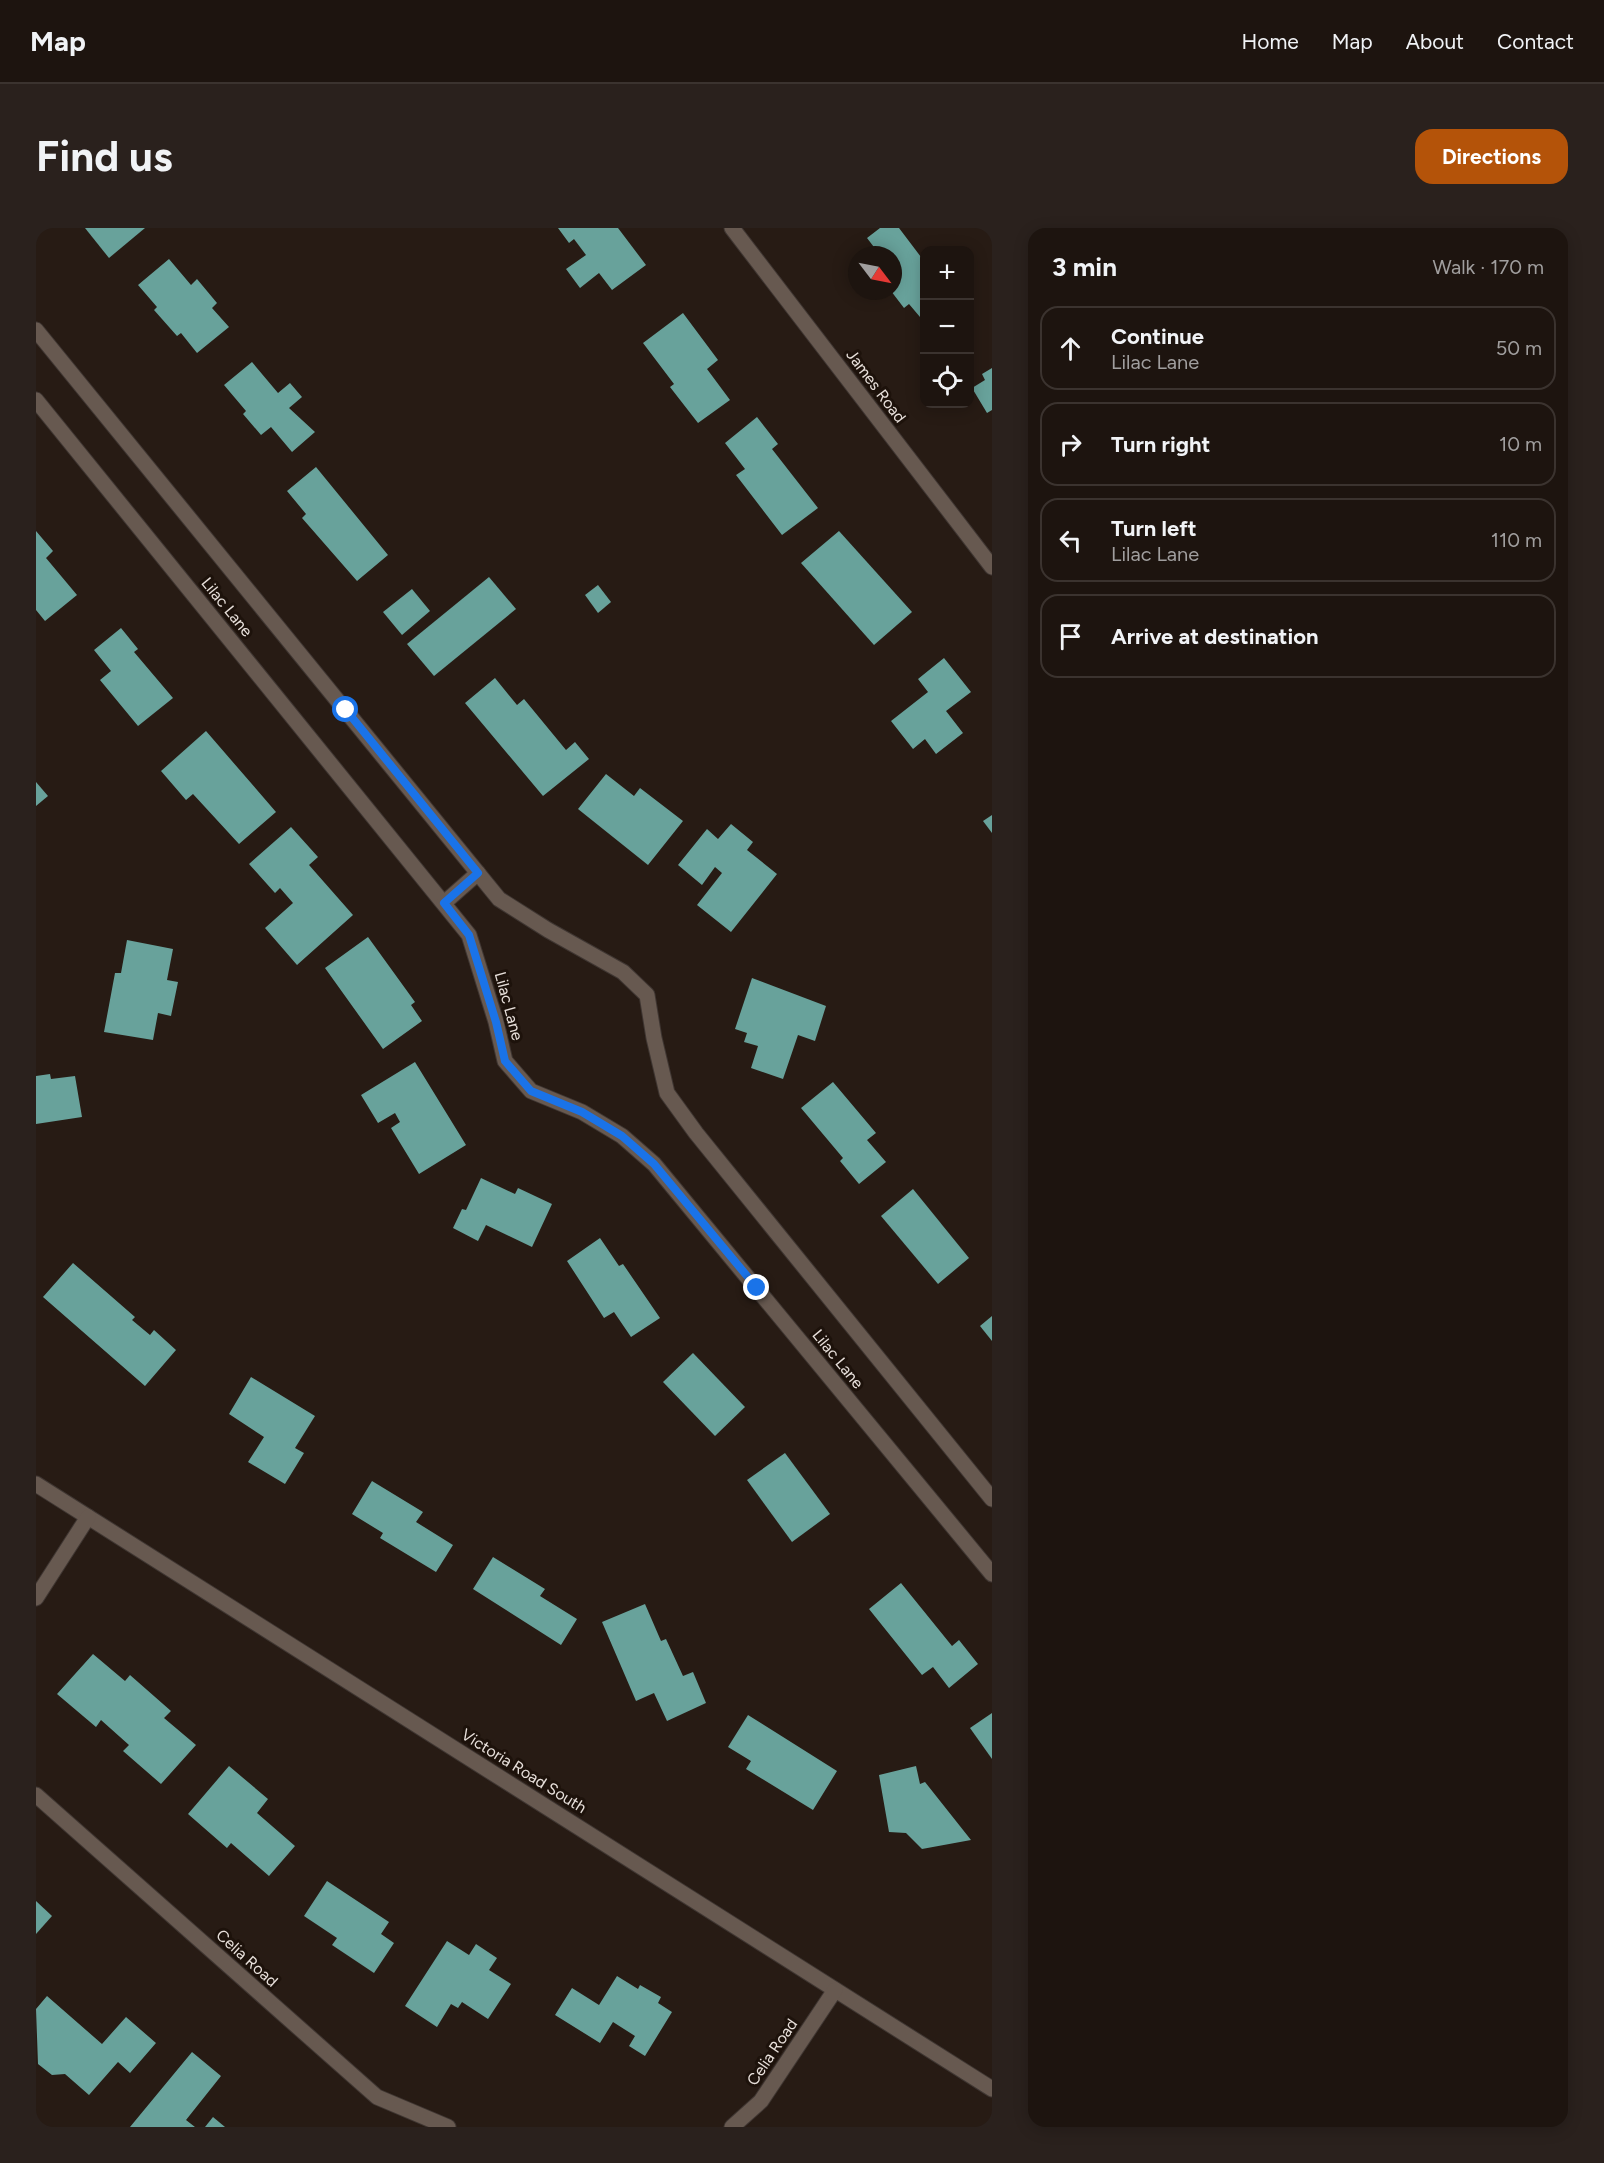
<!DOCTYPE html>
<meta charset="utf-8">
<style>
:root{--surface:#1d140f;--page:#2a211d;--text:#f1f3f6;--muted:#a09e9e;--line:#3b332f;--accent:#b45309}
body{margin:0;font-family:Figtree,sans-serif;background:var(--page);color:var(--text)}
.controls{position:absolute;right:18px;top:18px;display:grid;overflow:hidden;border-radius:12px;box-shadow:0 3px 15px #0003}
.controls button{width:54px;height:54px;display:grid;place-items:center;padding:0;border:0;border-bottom:2px solid var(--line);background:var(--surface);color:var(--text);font:30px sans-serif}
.compass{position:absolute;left:812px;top:18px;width:54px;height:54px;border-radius:50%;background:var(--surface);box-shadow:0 3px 15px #0003;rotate:122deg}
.stop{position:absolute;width:18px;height:18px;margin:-14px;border:4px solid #1a73e8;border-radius:50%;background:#fff}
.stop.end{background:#1a73e8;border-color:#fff;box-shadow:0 2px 6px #0008}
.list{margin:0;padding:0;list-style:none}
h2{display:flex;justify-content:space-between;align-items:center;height:78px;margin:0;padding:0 24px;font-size:26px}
h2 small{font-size:20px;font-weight:400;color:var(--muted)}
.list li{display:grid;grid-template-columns:39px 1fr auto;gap:18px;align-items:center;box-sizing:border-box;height:84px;margin:0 12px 12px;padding:0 12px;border:2px solid var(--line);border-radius:18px}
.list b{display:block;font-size:22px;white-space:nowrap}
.list p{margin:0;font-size:20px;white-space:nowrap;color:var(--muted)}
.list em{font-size:20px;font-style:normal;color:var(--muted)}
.icon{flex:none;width:33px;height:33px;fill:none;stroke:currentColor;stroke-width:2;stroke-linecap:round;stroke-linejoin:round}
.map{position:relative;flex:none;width:956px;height:1899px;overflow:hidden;border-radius:18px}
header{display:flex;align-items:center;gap:36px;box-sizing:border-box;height:84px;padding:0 30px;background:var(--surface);border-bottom:2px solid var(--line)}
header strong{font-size:28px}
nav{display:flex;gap:33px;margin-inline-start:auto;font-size:21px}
.intro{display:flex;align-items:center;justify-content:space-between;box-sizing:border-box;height:144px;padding:0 36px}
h1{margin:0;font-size:42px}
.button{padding:15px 27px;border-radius:18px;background:var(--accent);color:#fff;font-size:21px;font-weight:700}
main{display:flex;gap:36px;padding:0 36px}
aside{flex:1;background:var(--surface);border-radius:18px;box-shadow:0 3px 15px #0003}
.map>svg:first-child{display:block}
.building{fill:#68a29b}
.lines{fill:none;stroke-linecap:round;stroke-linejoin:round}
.minor-casing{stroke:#3f3632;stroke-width:17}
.minor{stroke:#675950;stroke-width:15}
.route{stroke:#1a73e8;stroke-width:8}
.labels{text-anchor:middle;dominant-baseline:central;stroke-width:6;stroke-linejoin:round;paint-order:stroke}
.street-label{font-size:16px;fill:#e8e0db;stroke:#1d120b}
</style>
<header>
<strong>Map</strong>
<nav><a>Home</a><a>Map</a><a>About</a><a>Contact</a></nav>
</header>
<div class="intro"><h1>Find us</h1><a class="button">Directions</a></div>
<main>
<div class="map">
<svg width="956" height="1899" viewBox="0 0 956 1899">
<rect width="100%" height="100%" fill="#271b14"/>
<!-- building -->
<g class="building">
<path d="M49,0H109L73,30Z"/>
<path d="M522,0H582L610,37L576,62L563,45L544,60L530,41L550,27L538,11L533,15Z"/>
<path d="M844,0H863L888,33V85L884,89L873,76L868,80L855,63H857L859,56L857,54V27H844L831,10Z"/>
<path d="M133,31L155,57L161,51L181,75L176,80L193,99L161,125L145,105L141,108L118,82L121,79L102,57Z"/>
<path d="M647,85L682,132L671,141L694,172L662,195L634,159L638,156L607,115Z"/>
<path d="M216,134L242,165L254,155L266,169L253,180L279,204L256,224L235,199L225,207L207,186L210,183L188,157Z"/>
<path d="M956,140V182L951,185L936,160L949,152L946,146Z"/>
<path d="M721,189L742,216L736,221L782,280L746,307L700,247L709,241L689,215Z"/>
<path d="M280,239L352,327L321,353L266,290L270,286L251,263Z"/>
<path d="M0,303L17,323L10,330L41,367L9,393L0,382Z"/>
<path d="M803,303L876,384L838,417L765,335Z"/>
<path d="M453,349L480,381L398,448L371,416Z"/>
<path d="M562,357L575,374L562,385L549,367Z"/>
<path d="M376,361L394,383L366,407L347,384Z"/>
<path d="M85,400L102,421L98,424L137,470L102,498L64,452L75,443L58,422Z"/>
<path d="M908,430L935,464L910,483L927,505L900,526L889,511L877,521L855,493L892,464L882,451Z"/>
<path d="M459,450L481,477L488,471L530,522L539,514L553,531L507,568L429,475Z"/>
<path d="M170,503L240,584L203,616L157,566L150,572L125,543Z"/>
<path d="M570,546L598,568L604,560L647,593L612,637L542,581Z"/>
<path d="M0,554L12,568L0,578Z"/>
<path d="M956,587V605L947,593Z"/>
<path d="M695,596L717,614L711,622L741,646L695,704L661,677L686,645L679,639L666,657L642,637L671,601L682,611Z"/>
<path d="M255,599L282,629L273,637L317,687L261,737L229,700L257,675L244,660L239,665L213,636Z"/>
<path d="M332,709L379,774L375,777L386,793L347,821L289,740Z"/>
<path d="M91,712L137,721L131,752L142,754L135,788L122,785L117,812L68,804L79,745H85Z"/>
<path d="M716,750L790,778L779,813L762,807L747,851L715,840L722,818L708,814L711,805L699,801Z"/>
<path d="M379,834L430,917L383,946L355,900L364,894L359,885L342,895L325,867Z"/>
<path d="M14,846L15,851L39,848L46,889L0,896V848Z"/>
<path d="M797,854L840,905L831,912L850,934L823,956L804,933L807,930L765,880Z"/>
<path d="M445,950L479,966L482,960L516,976L496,1019L450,997L442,1013L417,1000L426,981L430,982Z"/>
<path d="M877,961L933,1030L902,1056L845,988Z"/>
<path d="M564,1010L583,1038L587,1036L624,1090L595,1109L578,1084L568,1090L531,1033Z"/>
<path d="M37,1035L99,1089L96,1092L114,1107L118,1102L140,1122L109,1158L7,1069Z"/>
<path d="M956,1088V1113L944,1098Z"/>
<path d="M657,1125L709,1179L679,1208L627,1154Z"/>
<path d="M215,1149L279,1188L259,1220L268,1225L249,1256L212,1234L228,1209L193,1186Z"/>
<path d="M749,1225L794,1286L756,1314L711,1252Z"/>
<path d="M336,1253L387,1284L380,1294L417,1317L400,1344L344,1310L347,1305L316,1286Z"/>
<path d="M457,1329L509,1361L504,1368L541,1391L525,1417L437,1361Z"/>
<path d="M865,1355L916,1418L923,1412L942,1436L913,1460L897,1439L886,1447L833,1381Z"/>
<path d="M609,1376L625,1413L630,1411L647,1448L657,1444L670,1475L631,1493L618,1465L600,1473L566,1394Z"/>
<path d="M57,1426L89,1453L94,1447L135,1483L128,1490L160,1517L125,1556L87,1523L93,1517L65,1492L60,1499L21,1466Z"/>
<path d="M956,1485V1531L934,1500Z"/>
<path d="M712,1487L801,1543L777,1582L710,1541L715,1533L692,1519Z"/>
<path d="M193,1538L232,1571L221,1585L259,1618L233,1648L195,1615L191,1620L152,1586Z"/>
<path d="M880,1538L884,1556L889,1554L935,1612L886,1621L870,1605L853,1604L843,1547Z"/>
<path d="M291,1653L353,1694L345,1706L358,1715L338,1745L296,1717L301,1710L268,1688Z"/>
<path d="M0,1673L16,1688L0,1706Z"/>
<path d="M411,1713L433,1727L440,1716L461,1730L453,1742L475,1756L452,1791L426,1774L422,1780L415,1776L401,1799L369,1778Z"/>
<path d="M581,1748L602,1761L604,1757L625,1769L622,1775L636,1784L609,1828L593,1818L599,1808L577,1794L564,1815L519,1787L536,1760L563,1777Z"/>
<path d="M11,1768L66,1816L90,1789L120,1815L94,1845L82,1834L53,1867L29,1846L16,1847L2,1836L0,1781Z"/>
<path d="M156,1824L185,1848L150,1892L159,1899H94Z"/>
<path d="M177,1889L189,1899H169Z"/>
</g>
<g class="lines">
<defs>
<g id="minor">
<path d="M696,0L956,339"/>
<path d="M0,102L463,671L512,702L587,744L611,767L618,810L631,865L660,905L956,1271"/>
<path d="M0,172L433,707L460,794L469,833L495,863L546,884L586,908L618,936L956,1346"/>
<path d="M408,675L442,645"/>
<path d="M0,1256L956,1861"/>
<path d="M0,1370L52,1289"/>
<path d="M0,1567L341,1869L412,1899"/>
<path d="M696,1899L725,1873L799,1762"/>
</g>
</defs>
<!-- minor casing -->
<use href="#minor" class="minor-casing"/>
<!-- minor -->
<use href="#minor" class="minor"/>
</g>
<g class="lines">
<!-- route -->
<path class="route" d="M310,482L442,645L408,675L433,707L460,794L469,833L495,863L546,884L586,908L618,936L721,1060"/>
</g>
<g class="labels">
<!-- street labels -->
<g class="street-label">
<text transform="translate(840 158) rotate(53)">James Road</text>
<text transform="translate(191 379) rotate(51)">Lilac Lane</text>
<text transform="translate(473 778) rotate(75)">Lilac Lane</text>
<text transform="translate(802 1131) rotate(51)">Lilac Lane</text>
<text transform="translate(488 1543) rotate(32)">Victoria Road South</text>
<text transform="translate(211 1730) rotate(42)">Celia Road</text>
<text transform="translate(736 1824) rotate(-56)">Celia Road</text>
</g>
</g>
</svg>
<div class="controls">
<button>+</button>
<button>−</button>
<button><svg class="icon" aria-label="locate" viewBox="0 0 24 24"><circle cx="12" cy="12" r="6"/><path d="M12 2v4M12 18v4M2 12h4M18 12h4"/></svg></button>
</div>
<svg class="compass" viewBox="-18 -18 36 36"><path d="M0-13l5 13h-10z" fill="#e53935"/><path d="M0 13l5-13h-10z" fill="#a09e9e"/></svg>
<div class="stop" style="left:310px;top:482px"></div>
<div class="stop end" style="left:721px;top:1060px"></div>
</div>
<aside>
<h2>3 min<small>Walk · 170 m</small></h2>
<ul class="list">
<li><svg class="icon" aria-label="ahead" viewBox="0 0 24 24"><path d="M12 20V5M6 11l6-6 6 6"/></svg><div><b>Continue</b><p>Lilac Lane</p></div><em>50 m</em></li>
<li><svg class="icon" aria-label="right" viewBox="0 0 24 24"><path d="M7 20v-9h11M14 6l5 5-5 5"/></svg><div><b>Turn right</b></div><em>10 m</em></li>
<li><svg class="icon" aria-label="left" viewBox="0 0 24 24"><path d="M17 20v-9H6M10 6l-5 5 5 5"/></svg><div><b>Turn left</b><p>Lilac Lane</p></div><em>110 m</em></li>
<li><svg class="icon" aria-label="arrive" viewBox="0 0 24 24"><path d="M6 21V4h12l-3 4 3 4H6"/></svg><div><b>Arrive at destination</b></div></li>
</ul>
</aside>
</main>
